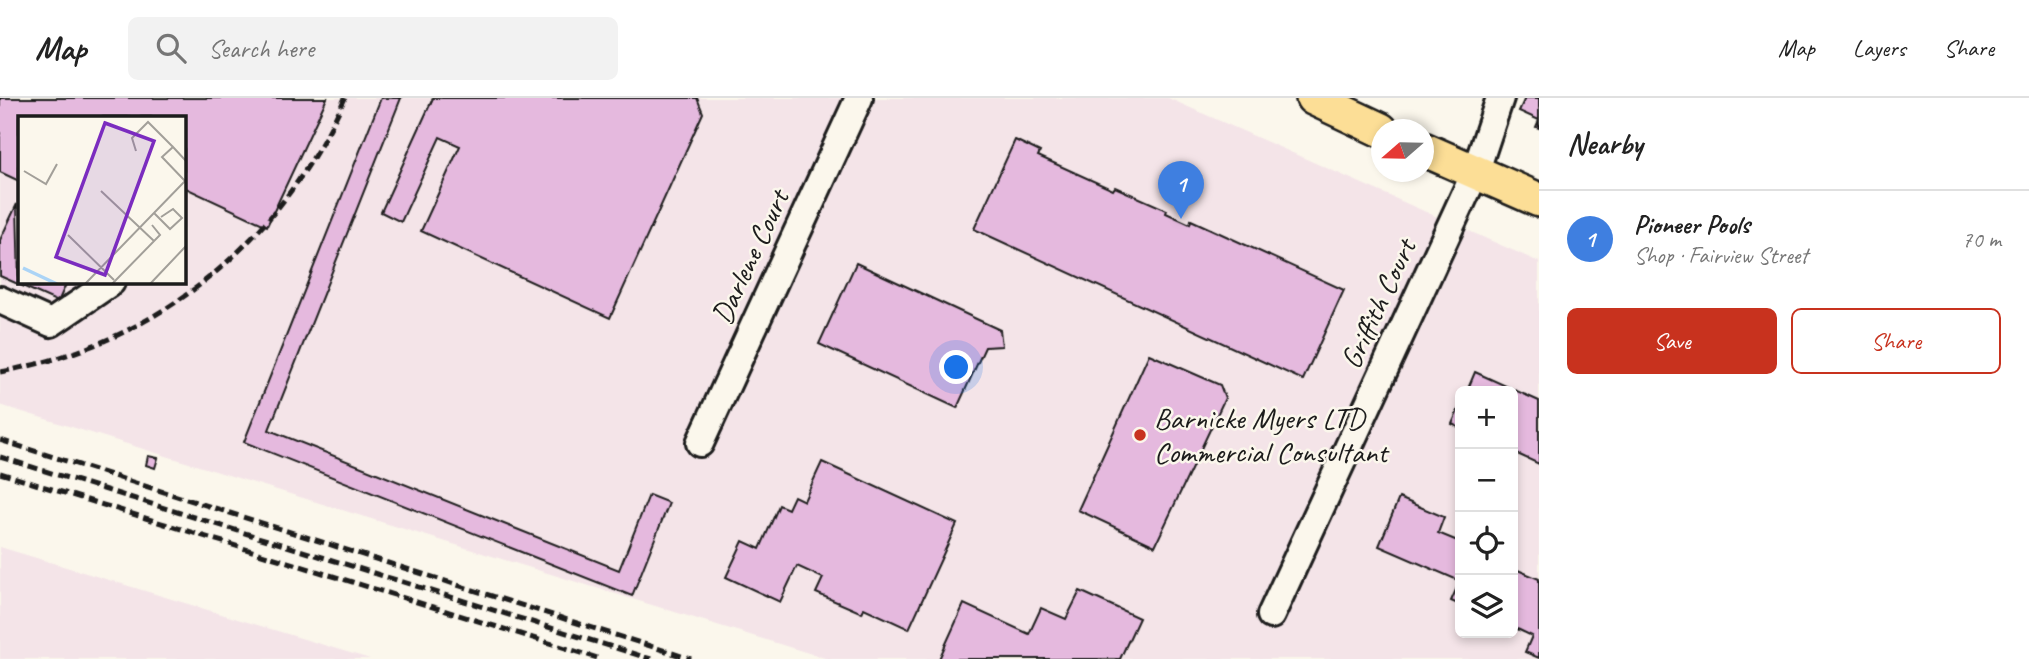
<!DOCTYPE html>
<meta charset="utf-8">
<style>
:root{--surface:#fff;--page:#f2f2f2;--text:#222;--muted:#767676;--line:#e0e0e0;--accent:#c8321e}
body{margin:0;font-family:Caveat,sans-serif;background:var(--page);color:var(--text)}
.controls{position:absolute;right:21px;bottom:21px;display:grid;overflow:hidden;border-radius:10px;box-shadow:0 4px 10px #0003}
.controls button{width:63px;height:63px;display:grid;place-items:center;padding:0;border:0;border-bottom:2px solid var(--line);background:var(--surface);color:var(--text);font:35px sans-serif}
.compass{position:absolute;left:1371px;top:21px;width:63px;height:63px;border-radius:50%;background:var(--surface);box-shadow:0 4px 10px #0003;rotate:250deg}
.you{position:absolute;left:957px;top:270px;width:24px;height:24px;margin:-18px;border:5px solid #fff;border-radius:50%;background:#1a73e8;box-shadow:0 0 0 10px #1a73e833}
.badge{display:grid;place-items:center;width:46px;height:46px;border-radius:50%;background:var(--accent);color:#fff;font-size:23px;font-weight:700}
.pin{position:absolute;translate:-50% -58px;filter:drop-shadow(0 2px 4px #0008)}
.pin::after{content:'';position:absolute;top:37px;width:24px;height:21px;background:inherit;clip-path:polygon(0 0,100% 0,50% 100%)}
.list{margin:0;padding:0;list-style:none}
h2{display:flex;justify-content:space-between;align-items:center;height:91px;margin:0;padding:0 28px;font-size:30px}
h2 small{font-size:23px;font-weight:400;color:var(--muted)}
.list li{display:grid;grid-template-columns:46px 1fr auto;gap:21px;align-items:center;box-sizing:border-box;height:98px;padding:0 28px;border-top:2px solid var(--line)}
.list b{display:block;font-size:26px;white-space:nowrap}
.list p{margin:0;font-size:23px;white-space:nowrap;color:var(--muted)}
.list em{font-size:23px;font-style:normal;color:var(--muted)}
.actions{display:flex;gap:14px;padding:21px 28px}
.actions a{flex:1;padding:16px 0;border:2px solid var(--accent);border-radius:10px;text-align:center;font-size:24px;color:var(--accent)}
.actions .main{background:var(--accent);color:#fff}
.icon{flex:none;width:38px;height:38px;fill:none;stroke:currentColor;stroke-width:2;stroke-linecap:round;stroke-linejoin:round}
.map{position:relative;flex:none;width:1539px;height:561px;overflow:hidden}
header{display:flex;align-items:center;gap:42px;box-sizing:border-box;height:98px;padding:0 35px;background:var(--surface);border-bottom:2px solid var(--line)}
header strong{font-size:33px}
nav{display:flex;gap:38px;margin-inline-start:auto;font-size:24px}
.search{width:490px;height:63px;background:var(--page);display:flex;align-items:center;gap:18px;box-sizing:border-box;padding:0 24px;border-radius:10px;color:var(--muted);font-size:26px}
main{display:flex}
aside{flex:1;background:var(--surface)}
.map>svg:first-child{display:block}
.built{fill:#f4e4e8;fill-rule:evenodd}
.building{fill:#e5b9de;stroke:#1c1c1c;stroke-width:2}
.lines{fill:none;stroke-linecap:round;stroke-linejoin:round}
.minor-casing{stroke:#1c1c1c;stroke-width:32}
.major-casing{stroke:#1c1c1c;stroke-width:38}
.minor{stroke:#fbf7ec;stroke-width:26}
.major{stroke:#fcde96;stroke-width:33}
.rail{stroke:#1c1c1c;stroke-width:5;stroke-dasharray:10 5;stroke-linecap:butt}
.poi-dot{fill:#c8321e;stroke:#fbf7ec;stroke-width:2.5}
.labels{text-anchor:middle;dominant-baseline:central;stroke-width:5;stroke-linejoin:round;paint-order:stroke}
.street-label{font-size:30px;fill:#1c1c1c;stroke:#fbf7ec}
.poi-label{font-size:30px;fill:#1c1c1c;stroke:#fbf7ec;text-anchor:start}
.inset-river{fill:none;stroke:#abd4f6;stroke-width:3.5}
.inset-road{fill:none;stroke:#a29f99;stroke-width:2}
.view{fill:#7b2cbf;fill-opacity:0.15;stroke:#7b2cbf;stroke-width:3.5}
.inset-edge{fill:none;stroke:#1c1c1c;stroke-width:3.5}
</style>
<header>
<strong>Map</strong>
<div class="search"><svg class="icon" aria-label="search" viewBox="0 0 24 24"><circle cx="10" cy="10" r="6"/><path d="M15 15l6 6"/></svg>Search here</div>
<nav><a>Map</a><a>Layers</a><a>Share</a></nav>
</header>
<main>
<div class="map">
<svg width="1539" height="561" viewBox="0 0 1539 561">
<rect width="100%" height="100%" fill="#fbf7ec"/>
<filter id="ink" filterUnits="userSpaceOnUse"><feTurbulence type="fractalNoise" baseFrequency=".0143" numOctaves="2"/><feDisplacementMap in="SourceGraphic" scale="14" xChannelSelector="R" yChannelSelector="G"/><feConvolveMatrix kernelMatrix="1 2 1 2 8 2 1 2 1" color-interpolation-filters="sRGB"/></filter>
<g filter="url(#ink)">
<!-- built -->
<g class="built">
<path d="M0,0H1168L1539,164V561H828L0,307ZM19,19H184V184H19ZM1460,293H1513V535H1460Z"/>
<path d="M0,449L370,561H0Z"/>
</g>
<!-- building -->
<g class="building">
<path d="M0,0H327L267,128L186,90L184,95V19H19V83L0,74Z"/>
<path d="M381,0H401L269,332L619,472L649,397L669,405L632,498L244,344Z"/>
<path d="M433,0H697L703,15L610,220L421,133L460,48L440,39L401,124L381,114Z"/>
<path d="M1525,0H1539V30L1536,29L1539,22L1519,13Z"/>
<path d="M1015,42L1040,54L1038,58L1113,92L1115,89L1167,112L1166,115L1190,126L1191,122L1344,192L1303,282L974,131Z"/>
<path d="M17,106L19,184H67L58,204L0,178V142Z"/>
<path d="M856,165L1000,232L1002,248L985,249L957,310L819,246Z"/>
<path d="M1149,256L1220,287L1225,300L1155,448L1078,412Z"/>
<path d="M1475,274L1539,303V366L1513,354V293H1467Z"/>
<path d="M1460,308V330L1452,326Z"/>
<path d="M148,358L158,360L155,370L146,367Z"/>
<path d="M822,364L957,426L909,531L864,510L862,515L816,495L823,480L797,468L780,504L726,479L743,443L760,451L779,407L788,411L794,398L804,403Z"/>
<path d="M1399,400L1444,419L1438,435L1460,444V507L1451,503L1460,483L1379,448Z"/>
<path d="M1513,470L1539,481V560L1525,554L1532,538L1513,529Z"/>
<path d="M1080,493L1139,520L1120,561H939L964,506L1029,536L1041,510L1066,521Z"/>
</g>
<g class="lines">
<defs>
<g id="minor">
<path d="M0,202L51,225L111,184"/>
<path d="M700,345L859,0"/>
<path d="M1271,517L1475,75L1500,0"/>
</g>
<g id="major">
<path d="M1313,0L1381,32"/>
<path d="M1423,51L1539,102"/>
</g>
</defs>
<!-- minor casing -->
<use href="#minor" class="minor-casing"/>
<!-- major casing -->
<use href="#major" class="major-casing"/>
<!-- minor -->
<use href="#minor" class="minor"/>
<!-- major -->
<use href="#major" class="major"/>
<!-- rail -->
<g class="rail">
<path d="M0,274C160,245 278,146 345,0"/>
<path d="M0,342L691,561"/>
<path d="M0,359L651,561"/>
<path d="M0,375L601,561"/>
</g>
</g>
</g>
<!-- markers -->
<circle class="poi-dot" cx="1140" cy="337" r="7"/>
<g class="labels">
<!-- street labels -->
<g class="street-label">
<text transform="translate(750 159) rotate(-65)">Darlene Court</text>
<text transform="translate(1378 206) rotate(-65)">Griffith Court</text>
</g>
<!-- poi labels -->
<g class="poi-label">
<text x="1154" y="320">Barnicke Myers LTD<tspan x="1154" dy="34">Commercial Consultant</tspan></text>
</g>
</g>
<!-- overview -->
<g transform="translate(18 18)">
<rect width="168" height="168" fill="#fbf7ec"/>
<path class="inset-river" d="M5,152L39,168"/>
<path class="inset-road" d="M118,35L114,22L130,6L155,31M6,55L28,68L39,48M167,65L144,41L155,31L168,45M83,75L136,125M136,97L152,113L164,102L155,93L143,101M50,119L96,164M67,168L168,64M94,168L142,119L134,109M132,168L168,130"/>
<path class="view" d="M87,7L136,25L87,159L38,141Z"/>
<rect width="168" height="168" class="inset-edge"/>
</g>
</svg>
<div class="controls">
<button>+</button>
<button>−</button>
<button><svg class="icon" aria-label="locate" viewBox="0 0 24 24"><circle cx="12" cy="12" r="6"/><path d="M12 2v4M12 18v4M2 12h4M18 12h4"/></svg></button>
<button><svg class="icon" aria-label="layers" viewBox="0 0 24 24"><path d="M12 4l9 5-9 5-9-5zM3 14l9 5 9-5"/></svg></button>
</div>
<svg class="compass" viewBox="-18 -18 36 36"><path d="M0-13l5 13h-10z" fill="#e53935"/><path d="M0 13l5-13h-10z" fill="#767676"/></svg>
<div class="you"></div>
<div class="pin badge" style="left:1181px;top:121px;background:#3f7fe0">1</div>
</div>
<aside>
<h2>Nearby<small></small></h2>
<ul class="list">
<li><span class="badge" style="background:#3f7fe0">1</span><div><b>Pioneer Pools</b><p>Shop · Fairview Street</p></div><em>70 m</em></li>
</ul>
<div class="actions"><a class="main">Save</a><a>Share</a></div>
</aside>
</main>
